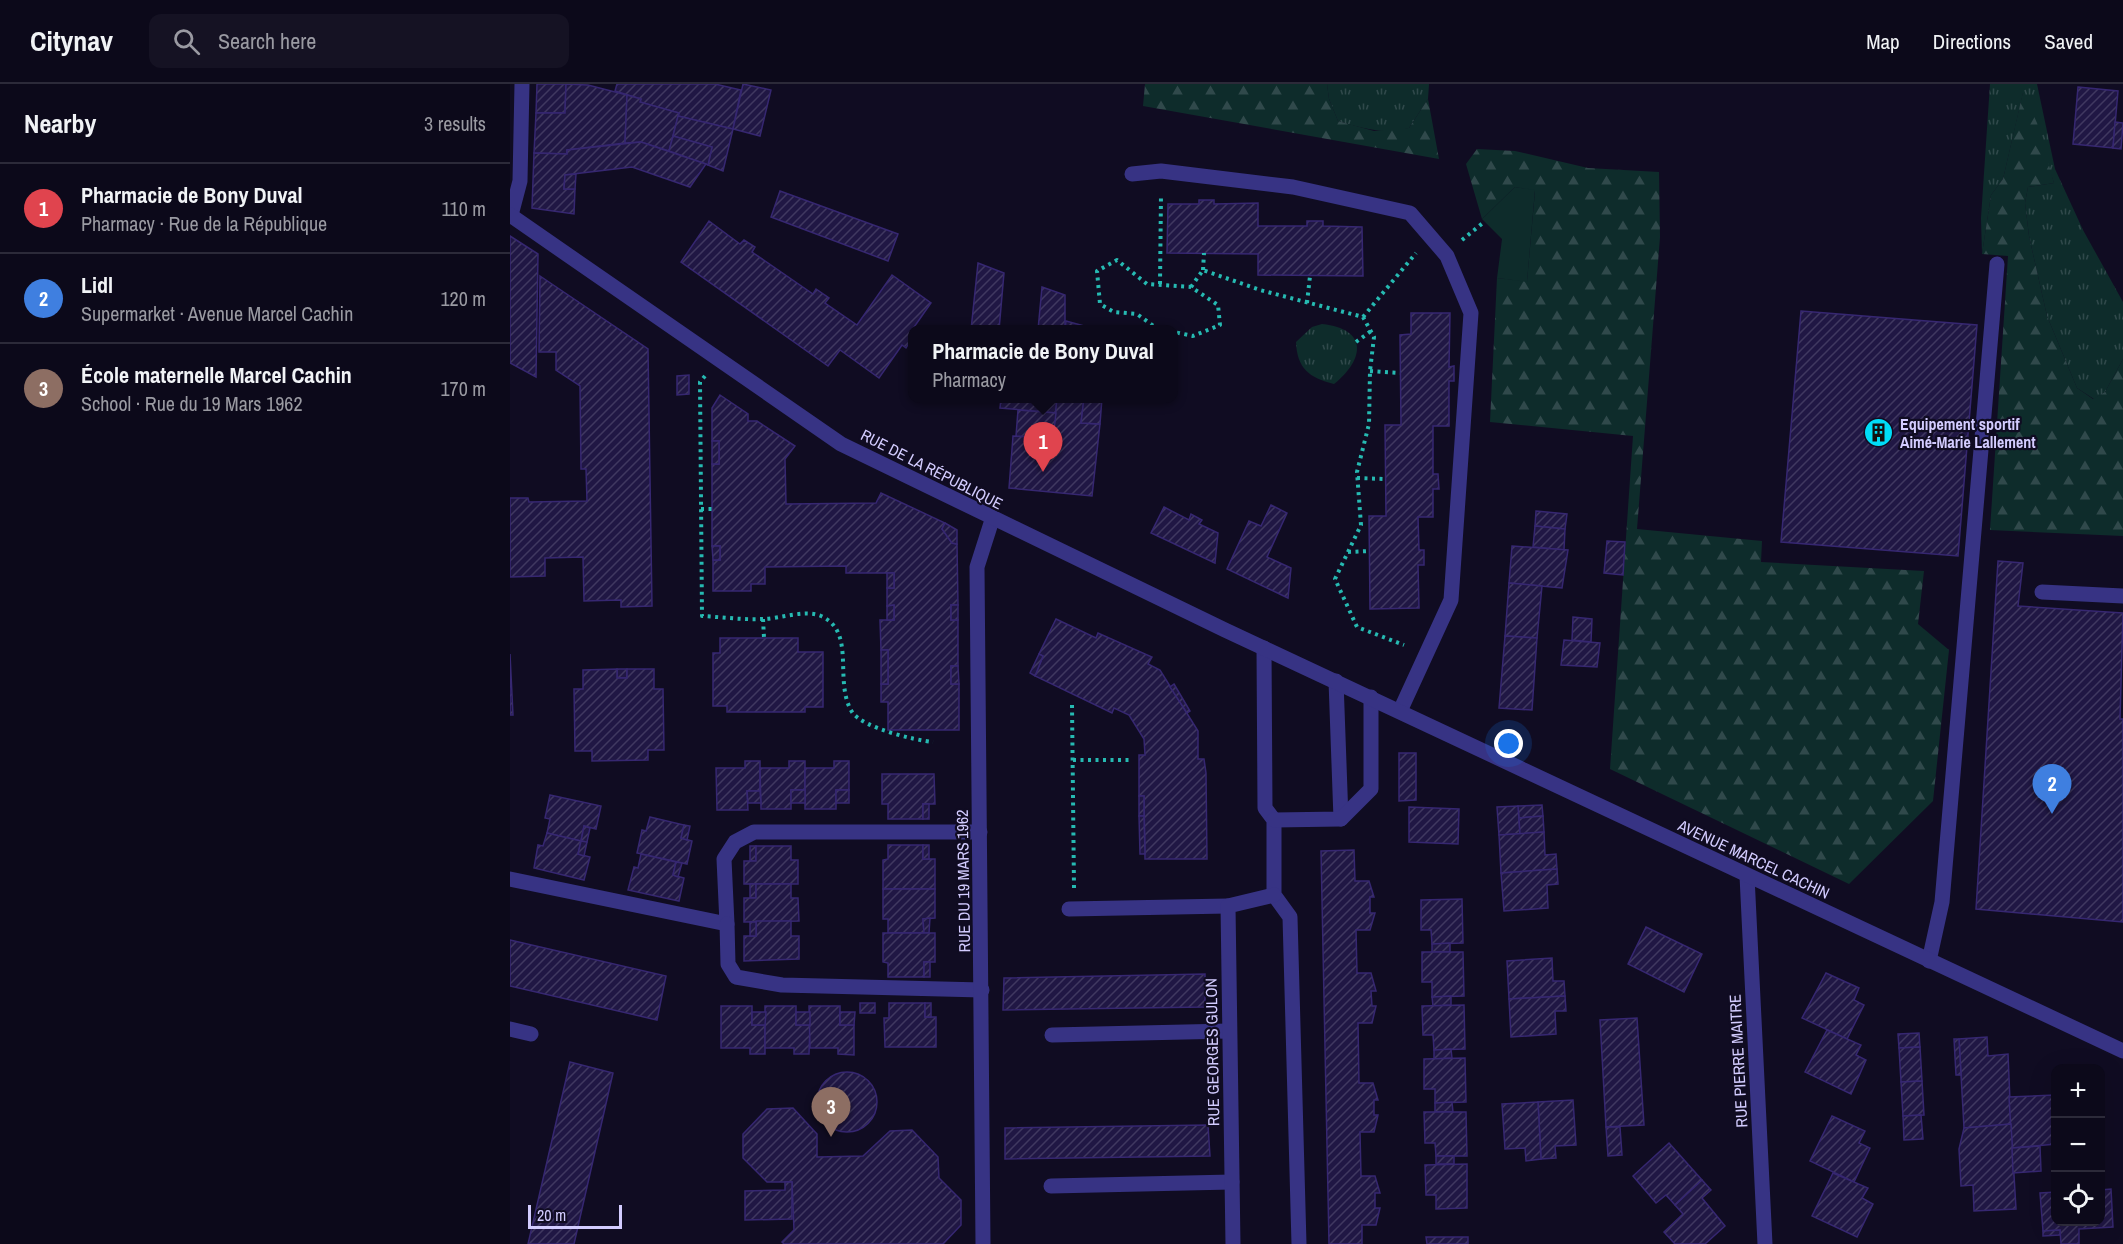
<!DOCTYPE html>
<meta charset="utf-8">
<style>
:root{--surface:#0c091a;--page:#151223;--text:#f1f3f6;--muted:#9a9aa2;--line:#2c2a39;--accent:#00dcf7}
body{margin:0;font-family:"Archivo Narrow",sans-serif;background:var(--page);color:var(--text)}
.controls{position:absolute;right:18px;bottom:18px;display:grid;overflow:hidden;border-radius:12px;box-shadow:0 6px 24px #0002}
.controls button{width:54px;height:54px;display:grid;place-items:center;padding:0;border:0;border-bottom:2px solid var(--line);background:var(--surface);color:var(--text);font:30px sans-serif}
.scale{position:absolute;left:18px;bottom:15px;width:94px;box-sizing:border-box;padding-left:6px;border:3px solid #d3ccff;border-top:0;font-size:16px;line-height:21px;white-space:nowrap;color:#d3ccff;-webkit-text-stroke:4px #100c22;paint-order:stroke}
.you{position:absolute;left:999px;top:660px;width:21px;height:21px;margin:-15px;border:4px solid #fff;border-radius:50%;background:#1a73e8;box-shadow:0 0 0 9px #1a73e833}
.badge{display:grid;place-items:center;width:39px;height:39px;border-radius:50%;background:var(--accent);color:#fff;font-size:20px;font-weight:700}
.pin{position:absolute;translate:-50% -50px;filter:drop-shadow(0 2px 3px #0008)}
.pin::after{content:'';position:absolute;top:32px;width:21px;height:18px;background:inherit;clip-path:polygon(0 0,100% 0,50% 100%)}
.popup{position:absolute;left:398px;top:241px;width:270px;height:78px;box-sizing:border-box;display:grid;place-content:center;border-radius:12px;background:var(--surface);filter:drop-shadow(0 2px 4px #0005);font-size:20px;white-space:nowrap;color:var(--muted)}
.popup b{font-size:22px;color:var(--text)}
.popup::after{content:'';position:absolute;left:50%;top:100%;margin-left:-12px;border:12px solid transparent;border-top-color:var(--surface)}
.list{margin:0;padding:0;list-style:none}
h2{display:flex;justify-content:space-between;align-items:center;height:78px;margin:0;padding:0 24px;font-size:26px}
h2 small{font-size:20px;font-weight:400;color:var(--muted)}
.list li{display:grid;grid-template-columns:39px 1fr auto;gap:18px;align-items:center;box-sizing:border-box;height:90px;padding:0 24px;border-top:2px solid var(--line)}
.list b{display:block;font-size:22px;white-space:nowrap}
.list p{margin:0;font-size:20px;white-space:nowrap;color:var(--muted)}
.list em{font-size:20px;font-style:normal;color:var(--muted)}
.icon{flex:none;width:33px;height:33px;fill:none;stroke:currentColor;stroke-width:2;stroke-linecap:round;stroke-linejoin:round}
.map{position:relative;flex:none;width:1613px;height:1160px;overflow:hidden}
header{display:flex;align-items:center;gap:36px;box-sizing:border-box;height:84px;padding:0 30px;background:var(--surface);border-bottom:2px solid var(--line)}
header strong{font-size:28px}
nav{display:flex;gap:33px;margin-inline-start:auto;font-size:21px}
.search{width:420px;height:54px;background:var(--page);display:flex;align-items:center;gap:15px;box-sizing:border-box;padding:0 21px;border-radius:12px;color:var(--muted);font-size:22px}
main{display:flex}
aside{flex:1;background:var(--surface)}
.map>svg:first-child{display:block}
.grass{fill:url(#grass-tufts)}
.forest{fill:url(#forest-firs)}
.pitch{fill:#0e2c2b}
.building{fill:url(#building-hatch);stroke:#362771;stroke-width:1.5}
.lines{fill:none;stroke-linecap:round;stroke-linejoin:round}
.path{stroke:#26bab2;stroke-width:4;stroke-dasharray:3 4.5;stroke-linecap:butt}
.service{stroke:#373384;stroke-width:15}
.minor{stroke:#373384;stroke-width:15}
.tertiary{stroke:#373384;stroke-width:15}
.labels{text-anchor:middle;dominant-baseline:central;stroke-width:4.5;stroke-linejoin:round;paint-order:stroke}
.poi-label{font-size:16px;font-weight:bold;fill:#d3ccff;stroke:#100c22;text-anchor:start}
.street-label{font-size:16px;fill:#d3ccff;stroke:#100c22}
</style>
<header>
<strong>Citynav</strong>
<div class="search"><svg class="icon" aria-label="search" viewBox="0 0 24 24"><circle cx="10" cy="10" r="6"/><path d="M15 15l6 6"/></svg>Search here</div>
<nav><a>Map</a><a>Directions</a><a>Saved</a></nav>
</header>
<main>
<aside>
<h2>Nearby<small>3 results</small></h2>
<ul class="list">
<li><span class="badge" style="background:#e0444e">1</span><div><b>Pharmacie de Bony Duval</b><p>Pharmacy · Rue de la République</p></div><em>110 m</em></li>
<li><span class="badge" style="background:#3f7fe0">2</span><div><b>Lidl</b><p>Supermarket · Avenue Marcel Cachin</p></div><em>120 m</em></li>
<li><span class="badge" style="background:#8d6e63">3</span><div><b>École maternelle Marcel Cachin</b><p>School · Rue du 19 Mars 1962</p></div><em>170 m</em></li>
</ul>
</aside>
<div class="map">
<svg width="1613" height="1160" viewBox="0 0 1613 1160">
<defs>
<pattern id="grass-tufts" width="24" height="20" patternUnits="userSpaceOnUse" patternTransform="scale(1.5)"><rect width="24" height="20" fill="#0e2c2b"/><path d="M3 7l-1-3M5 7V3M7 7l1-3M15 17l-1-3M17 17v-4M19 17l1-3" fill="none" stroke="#30494b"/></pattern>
<pattern id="forest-firs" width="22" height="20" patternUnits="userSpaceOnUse" patternTransform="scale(1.5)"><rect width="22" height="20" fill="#0e2c2b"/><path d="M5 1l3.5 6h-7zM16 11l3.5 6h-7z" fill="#30494b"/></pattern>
<pattern id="building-hatch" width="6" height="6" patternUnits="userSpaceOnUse" patternTransform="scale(1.5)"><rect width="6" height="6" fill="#201744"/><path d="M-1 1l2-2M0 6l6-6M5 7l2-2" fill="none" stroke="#403860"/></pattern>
</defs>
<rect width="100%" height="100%" fill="#100c22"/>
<!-- grass -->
<g class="grass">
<path d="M817,0H919L918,15L899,44C873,51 852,44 828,37L819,15Z"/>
<path d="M1480,0H1527L1545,85L1573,146L1613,218V275L1595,308L1584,315L1567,304L1537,232L1519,152L1515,119L1518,103L1544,99L1513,9L1493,95L1481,111L1472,170L1471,134Z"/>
<path d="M812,240C858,245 855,275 824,300C799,294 787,284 786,258L802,243Z"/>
</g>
<!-- forest -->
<g class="forest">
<path d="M635,0H817L819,15L828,37L864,47L899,44L918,15L929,75L633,22Z"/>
<path d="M1513,8L1527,39L1544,99L1518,103L1515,119L1519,152L1537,232L1567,304L1583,315L1595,308L1613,275V452L1480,446L1498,172L1472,170L1481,111L1493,95Z"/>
<path d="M967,65L1005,67L1078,84L1149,88L1150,153L1127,445L1252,457L1251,478L1414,487L1408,540L1439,566L1423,717L1339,800L1100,685L1123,352L980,338L987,194L1017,197L1025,107L1005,103L972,135L956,80Z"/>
</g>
<!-- pitch -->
<path class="pitch" d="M1005,103L1025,106L1017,198L987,194L992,155L972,135Z"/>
<!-- building -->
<g class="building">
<path d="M27,0H56L55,29H26Z"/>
<path d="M56,0L78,1L117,11L115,59L57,66V70L24,69L26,29H55Z"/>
<path d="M107,0H205L231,6L223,45L168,32L169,29L130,18L131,15L105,7Z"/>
<path d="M233,0L261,6L250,52L223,45Z"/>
<path d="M1568,3L1608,7L1603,64L1563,60Z"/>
<path d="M117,11L131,15L130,18L169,29L159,67L131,58L115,59Z"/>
<path d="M168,32L223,45L213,87L198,81L202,63L163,52Z"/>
<path d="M1605,38L1613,39L1611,65L1603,64Z"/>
<path d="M163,52L202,63L198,81L159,67Z"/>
<path d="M131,58L196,80L180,103L122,83L55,91L54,105H65L64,130L22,124L24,69L57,70V66Z"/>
<path d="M66,90L65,105H54L55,91Z"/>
<path d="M270,107L388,150L378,177L261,133Z"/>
<path d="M689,116H704V120L748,119V142H797V137H813V142L852,143L853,192L748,191V170L657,169L658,120H689Z"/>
<path d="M199,137L230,160L234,156L245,163L242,168L303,210L306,205L319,214L315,219L347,241L382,191L421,219L402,246L400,250L402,254L396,264L392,261L369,294L330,266L318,282L171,178Z"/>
<path d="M0,152L28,170L26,293L0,279Z"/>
<path d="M468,179L494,189L489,246H461Z"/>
<path d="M30,192L138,265L142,522L111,523V516L74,517L73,473L35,474V492L0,493V414H18L19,418L77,417L76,385H71L70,302L46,286V268H29Z"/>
<path d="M532,203L555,211V246H528Z"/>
<path d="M1291,227L1467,241L1448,472L1271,458Z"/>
<path d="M901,229H940L939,283L944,282V297H939V342H923V390H928L929,405H923V433H908L909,466H914V481H908L909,524L860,525L859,432H876L875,341H891L890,251L901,250Z"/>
<path d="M556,237L578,243L577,246H555Z"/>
<path d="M179,291V310L167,311V292Z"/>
<path d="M210,311L238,330V337H247L285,362L275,375L276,420L366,419L371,409L435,439L432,445L442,459L447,460L448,521H441V536H448V582H441V600H449V646H378V618H371V600H378V566H371L370,536H384V521L377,522V504H384V489H336V482L255,483V500H241V507H203V476H210V462H202V380H209V357H202V324Z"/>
<path d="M491,314H547L546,329L490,324Z"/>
<path d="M547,314H574L571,339L590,340L582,412L499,404L503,352L543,354Z"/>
<path d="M574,314H592L590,340L571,339Z"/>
<path d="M508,326L546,329L543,354L506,352Z"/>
<rect x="202" y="357" width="7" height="23"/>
<path d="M761,421L777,429L757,473L781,484L778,514L717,485L739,437L751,442Z"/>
<path d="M654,423L679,436L681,430L692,436L689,440L708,449L705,479L641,449Z"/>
<path d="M1026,427L1057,430L1055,445L1025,442Z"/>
<path d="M435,439L447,446V460L442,459L432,445Z"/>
<path d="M1025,442L1055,445L1054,466L1023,463Z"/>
<path d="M1097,457L1115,458L1113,491L1094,489Z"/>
<path d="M202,462H210V476H203Z"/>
<path d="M1002,462L1058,466L1052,504L999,499Z"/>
<path d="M1488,477L1513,479L1508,522L1613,529L1610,635H1613V838L1466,825Z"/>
<rect x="377" y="489" width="7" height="15"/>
<path d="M999,499L1032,502L1027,554L995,552Z"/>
<path d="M384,521V536H377V522Z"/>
<rect x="441" y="521" width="7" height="15"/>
<path d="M1063,533L1082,535L1081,558L1062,556Z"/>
<path d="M546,535L586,554L588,549L642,573L638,580L650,586L688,647V675H694L696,689L697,775H635L634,712H629V671H635L634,655L619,631L604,624L602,629L525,592L533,572L529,570Z"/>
<path d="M995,552L1027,554L1022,626L989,624Z"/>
<path d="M210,554H288V568H313V623H295V628H217V622H203V569H210Z"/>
<path d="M1054,556L1090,559L1087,583L1051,581Z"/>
<rect x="371" y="566" width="7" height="34"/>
<path d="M0,570L3,631H0Z"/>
<path d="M529,570L533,572L525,592L520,589Z"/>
<path d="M441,582H448L449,600H441Z"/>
<rect x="107" y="585" width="10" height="9"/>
<path d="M107,585V594H117V585H144V605H153L154,666H138V676L82,677V667H65L64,605H73V586Z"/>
<path d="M664,600L680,627L677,629L660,603Z"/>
<path d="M889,669H906V716L889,717Z"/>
<path d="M235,677H250V707H237L238,726H207L206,684H235Z"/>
<path d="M279,677H295V706H281V725H251L250,684H279Z"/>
<path d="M324,677H339V706H326V725H295V684H324Z"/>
<path d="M372,690H424L425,720H413V735H378V720H372Z"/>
<rect x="281" y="706" width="14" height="13"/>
<rect x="326" y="706" width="13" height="13"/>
<path d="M237,707H250L251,719H238Z"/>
<path d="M40,711L91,722L86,745L74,742L71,757L37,749L40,735L35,734Z"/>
<rect x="629" y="712" width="5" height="20"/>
<rect x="413" y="720" width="6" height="15"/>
<path d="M1032,721L1033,732L1009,734L1008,722Z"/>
<path d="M1008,722L1010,750L989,751L987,723Z"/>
<path d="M899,723L949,725L948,760L899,758Z"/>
<path d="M629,732H634L635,770H630Z"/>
<path d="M1033,732L1034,748L1010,750L1009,734Z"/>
<path d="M140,733L174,741L171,754L182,757L177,780L127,769L132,746L136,747Z"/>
<path d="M174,741L180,742L177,756L171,754Z"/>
<path d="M74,742L80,744L77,758L71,757Z"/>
<path d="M1034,748L1035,771L1046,770L1047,785L991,789L989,751Z"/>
<path d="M37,749L71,757L68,770L80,773L74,796L24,784L28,761L33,762Z"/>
<path d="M71,757L77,758L74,772L68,770Z"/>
<path d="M378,761H413V775H425V805H373V776L378,775Z"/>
<rect x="413" y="761" width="6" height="14"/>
<rect x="240" y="762" width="6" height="15"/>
<path d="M246,762H281V776H288V800H234V777H246Z"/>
<path d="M844,766L845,797H859L864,813H860V829H865L860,846H846L847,889H861L866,907H861L862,922H866L862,939H848L849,999H863L868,1016H864V1031H868L864,1048H850L851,1092H865L870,1109H865V1124H870L866,1141H852V1160H819L811,767Z"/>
<path d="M131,770L166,778L163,791L174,794L169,817L118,806L124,783L128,784Z"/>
<path d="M166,778L172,779L168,793L163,791Z"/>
<path d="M1047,785L1048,800L1037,801L1038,824L994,827L991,789Z"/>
<rect x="240" y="800" width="6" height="14"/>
<path d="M246,800H281V814H288L289,837L234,838V814H246Z"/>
<path d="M373,805H425V834L413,835L414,849H378V835H373Z"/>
<path d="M952,815L953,859L922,860L921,846H911V816Z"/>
<path d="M420,834L419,849H414L413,835Z"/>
<path d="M246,837H281V852H289V875L234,877V852H246Z"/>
<rect x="240" y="838" width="6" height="14"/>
<path d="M1136,843L1192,870L1174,908L1118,880Z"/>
<path d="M373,849H425V878H414V893H378V879L373,878Z"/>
<path d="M0,856L156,892L147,936L0,902Z"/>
<path d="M940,859V868H922V860Z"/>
<path d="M912,868H953L954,912L922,913V898H912Z"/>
<path d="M1042,874L1043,897H1054L1055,912L999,915L997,877Z"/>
<rect x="414" y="878" width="6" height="15"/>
<path d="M1316,889L1349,904L1344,916L1354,921L1337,955L1292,934Z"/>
<path d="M695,890V923L493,926L494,894Z"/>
<path d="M941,912V921L923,922L922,913Z"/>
<path d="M1055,912L1056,927H1045L1046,950L1001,953L999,915Z"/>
<rect x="350" y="919" width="15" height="10"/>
<path d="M379,919H415V933H426V963H375L374,934H379Z"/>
<rect x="415" y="919" width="6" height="14"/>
<path d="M954,921L955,965L924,966L923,951H913L912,922Z"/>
<path d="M211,922H242V941H255V970H240V964H211Z"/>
<path d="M255,922H286V941H300L299,970H284V964H255Z"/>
<path d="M299,922H330V941H344V971L328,970V964H300Z"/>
<path d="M242,928H256L255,941H242Z"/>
<rect x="286" y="928" width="14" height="13"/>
<path d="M330,928H345L344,941H330Z"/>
<path d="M1127,934L1134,1041L1096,1043L1090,936Z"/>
<path d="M1317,946L1351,961L1346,971L1356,976L1341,1010L1295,988Z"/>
<path d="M1409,949L1410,963L1389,964L1388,950Z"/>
<path d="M1477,953L1478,972L1498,970L1501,1040L1454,1044L1449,955Z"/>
<path d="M1444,955H1449L1451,991H1446Z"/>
<path d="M1410,963L1412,997L1391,998L1389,964Z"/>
<path d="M941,965L942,974L924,975V966Z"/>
<path d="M955,974L956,1018L925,1019V1005H914V975Z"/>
<path d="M60,978L103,989L64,1160H18Z"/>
<circle cx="337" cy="1018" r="30"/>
<path d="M1412,997L1414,1031L1393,1032L1391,998Z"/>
<path d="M1544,1011L1546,1060L1502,1064L1499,1013Z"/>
<path d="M1063,1016L1066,1061L1045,1062L1046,1074L1031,1075L1028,1018Z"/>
<path d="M942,1018L943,1028H925V1019Z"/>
<path d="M1028,1018L1031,1075L1016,1077L1015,1064L995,1065L992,1020Z"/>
<path d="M283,1024L307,1050V1073L353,1072L380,1047L402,1046L428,1073L429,1094L451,1116V1141L433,1160H274L272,1158L284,1146L282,1098H257L233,1074V1050L257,1025Z"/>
<path d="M914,1028H956L957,1072H926L925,1059H915Z"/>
<path d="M1411,1031L1413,1055L1394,1056L1393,1032Z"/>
<path d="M1322,1032L1355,1047L1349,1059L1360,1064L1344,1098L1300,1077Z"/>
<path d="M1501,1040L1506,1125L1464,1127L1463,1101L1451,1102L1449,1065L1454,1044Z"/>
<path d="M698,1041L700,1072L495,1075V1044Z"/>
<path d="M1096,1043H1110L1112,1071L1098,1072Z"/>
<path d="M1159,1059L1192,1096L1165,1121L1156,1111L1146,1119L1123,1092Z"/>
<path d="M1530,1062L1531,1087L1503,1089L1502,1064Z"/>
<rect x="926" y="1072" width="18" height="8"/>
<path d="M957,1080V1124L926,1125V1111H916L915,1081Z"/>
<path d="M1323,1089L1358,1104L1352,1114L1363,1120L1347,1153L1302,1132Z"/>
<path d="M1192,1096L1201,1106L1192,1114L1215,1142L1195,1160H1165L1154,1148L1173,1130L1165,1121Z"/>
<path d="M275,1098H282V1135L235,1136V1107L275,1106Z"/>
<path d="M1601,1105L1603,1143L1569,1145V1160H1551L1550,1146L1533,1147L1530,1109L1546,1108V1138H1590V1106Z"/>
<path d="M1550,1146V1151L1533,1152V1147Z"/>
<path d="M916,1153H958V1160H917Z"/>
</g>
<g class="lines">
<!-- path -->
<g class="path">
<path d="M952,156L974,138"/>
<path d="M693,186L694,169"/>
<path d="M650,200L651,111"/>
<path d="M681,203L693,186L750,206L853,233L864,253L860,287L859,340L847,388L851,441L825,495L847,543L894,561"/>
<path d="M797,219L800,192"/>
<path d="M853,233L906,169"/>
<path d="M649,246L627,230L604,228L590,220L587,187L607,176L637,200L681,203L708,221L710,241L683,252L664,248"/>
<path d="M846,258L861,247"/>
<path d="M860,287L890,289"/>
<path d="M195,292L190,298L192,532C212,533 232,536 252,535C270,535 294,525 311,532C347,548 323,597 342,628C353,644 404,656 423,658"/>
<path d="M847,394L875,395"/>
<path d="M191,425H202"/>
<path d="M838,468L859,467"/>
<path d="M253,535L254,554"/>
<path d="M562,621L564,804"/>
<path d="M563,676H622"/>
</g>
<!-- service -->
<g class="service">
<path d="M622,90L651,87L783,103L900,129L937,172L961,229L941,516L890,627"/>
<path d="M1532,508L1613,512"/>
<path d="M826,597L831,735"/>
<path d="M1419,877L1432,818L1487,180"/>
</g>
<!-- minor -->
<g class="minor">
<path d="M1,131L10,97L12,0"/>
<path d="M754,564L755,724L764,736V811L780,833L789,1160"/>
<path d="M764,736L831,735L861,705V613"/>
<path d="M1237,792L1255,1160"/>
<path d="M0,795L217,840L214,775L225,758L244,748H470"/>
<path d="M559,825L718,822"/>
<path d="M217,840L218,880L226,893L272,901L472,906"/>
<path d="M0,945L21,950"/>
<path d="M542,951L719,947"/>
<path d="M541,1102L722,1098"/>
<path d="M473,1160L467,483L482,436"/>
<path d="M723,1160L718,822L764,811"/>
</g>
<!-- tertiary -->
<path class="tertiary" d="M0,131L331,360L715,546L1613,967"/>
</g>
<!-- icons -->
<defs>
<symbol id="building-disc" viewBox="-11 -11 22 22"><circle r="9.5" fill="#00dcf7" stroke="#100c22"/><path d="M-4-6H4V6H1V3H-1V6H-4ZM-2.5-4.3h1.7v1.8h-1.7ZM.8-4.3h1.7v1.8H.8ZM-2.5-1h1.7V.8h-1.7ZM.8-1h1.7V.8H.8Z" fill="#111"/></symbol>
</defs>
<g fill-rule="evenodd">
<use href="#building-disc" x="1352" y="332" width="33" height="33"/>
</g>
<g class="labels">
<!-- poi labels -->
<g class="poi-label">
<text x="1390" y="340">Equipement sportif<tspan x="1390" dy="18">Aimé-Marie Lallement</tspan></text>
</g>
<!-- street labels -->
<g class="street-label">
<text transform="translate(422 385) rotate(27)">RUE DE LA RÉPUBLIQUE</text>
<text transform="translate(1244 775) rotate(25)">AVENUE MARCEL CACHIN</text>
<text transform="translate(453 797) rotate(-91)">RUE DU 19 MARS 1962</text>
<text transform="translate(702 968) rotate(-91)">RUE GEORGES GULON</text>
<text transform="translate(1228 977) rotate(-93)">RUE PIERRE MAITRE</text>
</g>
</g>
</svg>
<div class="controls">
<button>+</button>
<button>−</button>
<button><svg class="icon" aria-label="locate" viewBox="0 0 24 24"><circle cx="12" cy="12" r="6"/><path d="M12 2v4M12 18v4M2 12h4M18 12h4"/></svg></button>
</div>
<div class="scale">20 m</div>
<div class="you"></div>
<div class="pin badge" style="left:533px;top:388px;background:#e0444e">1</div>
<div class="popup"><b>Pharmacie de Bony Duval</b>Pharmacy</div>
<div class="pin badge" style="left:1542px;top:730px;background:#3f7fe0">2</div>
<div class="pin badge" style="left:321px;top:1053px;background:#8d6e63">3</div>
</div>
</main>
